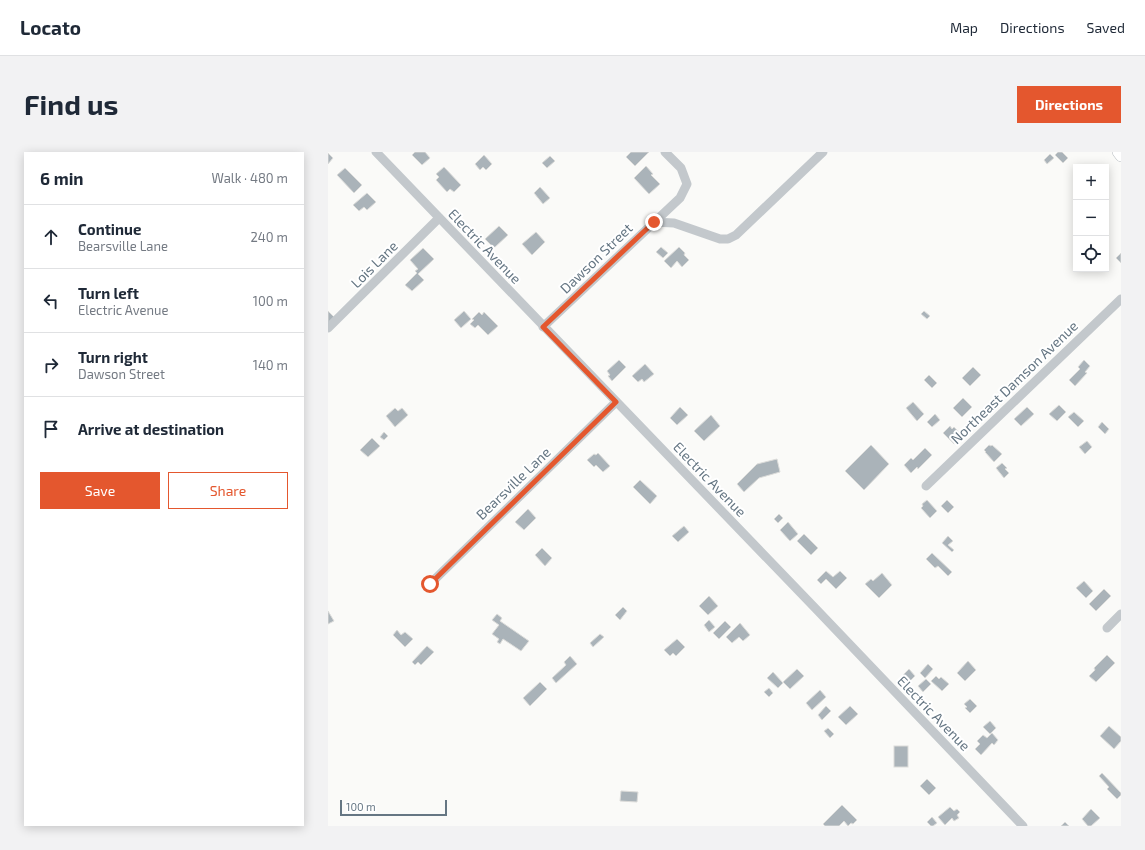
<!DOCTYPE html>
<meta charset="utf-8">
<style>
:root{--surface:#fff;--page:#f2f2f3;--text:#1f2937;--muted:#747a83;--line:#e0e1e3;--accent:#e4572e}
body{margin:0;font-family:"Exo 2",sans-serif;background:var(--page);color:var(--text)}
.controls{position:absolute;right:12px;top:12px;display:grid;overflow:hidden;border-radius:0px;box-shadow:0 2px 10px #0003}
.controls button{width:36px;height:36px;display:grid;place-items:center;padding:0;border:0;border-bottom:1px solid var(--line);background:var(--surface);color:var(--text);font:20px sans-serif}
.scale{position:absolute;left:12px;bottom:10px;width:107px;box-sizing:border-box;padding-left:4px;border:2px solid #657683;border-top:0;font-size:11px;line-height:14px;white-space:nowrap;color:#657683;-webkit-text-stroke:3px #fff;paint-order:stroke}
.stop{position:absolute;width:12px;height:12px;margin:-9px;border:3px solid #e4572e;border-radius:50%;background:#fff}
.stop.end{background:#e4572e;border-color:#fff;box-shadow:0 1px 4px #0008}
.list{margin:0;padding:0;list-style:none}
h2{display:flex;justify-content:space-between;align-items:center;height:52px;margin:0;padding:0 16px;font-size:17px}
h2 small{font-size:13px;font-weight:400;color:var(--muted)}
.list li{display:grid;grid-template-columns:26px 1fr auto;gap:12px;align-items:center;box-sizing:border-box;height:64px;padding:0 16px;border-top:1px solid var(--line)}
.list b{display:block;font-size:15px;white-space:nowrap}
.list p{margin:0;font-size:13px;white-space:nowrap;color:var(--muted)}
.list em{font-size:13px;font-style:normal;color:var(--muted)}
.actions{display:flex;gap:8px;padding:12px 16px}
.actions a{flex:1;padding:9px 0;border:1px solid var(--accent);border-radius:0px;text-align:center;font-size:14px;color:var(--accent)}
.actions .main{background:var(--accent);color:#fff}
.icon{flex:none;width:22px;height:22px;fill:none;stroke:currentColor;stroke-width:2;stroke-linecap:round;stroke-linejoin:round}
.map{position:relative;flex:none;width:793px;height:674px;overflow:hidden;border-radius:0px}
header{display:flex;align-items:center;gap:24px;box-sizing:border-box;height:56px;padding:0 20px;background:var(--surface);border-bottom:1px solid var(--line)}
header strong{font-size:19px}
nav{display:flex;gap:22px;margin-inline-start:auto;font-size:14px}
.intro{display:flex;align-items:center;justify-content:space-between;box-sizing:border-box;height:96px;padding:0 24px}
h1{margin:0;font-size:28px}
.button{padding:10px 18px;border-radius:0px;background:var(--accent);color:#fff;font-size:14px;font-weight:700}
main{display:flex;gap:24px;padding:0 24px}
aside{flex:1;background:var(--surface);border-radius:0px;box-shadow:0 2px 10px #0003}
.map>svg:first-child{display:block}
.building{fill:#aab3b9;stroke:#dcdcda}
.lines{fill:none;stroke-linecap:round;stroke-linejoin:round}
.major-casing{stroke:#b5babe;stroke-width:12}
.minor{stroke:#c3c8cc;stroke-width:9}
.major{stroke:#fff;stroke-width:11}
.route{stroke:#e4572e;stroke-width:5}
.labels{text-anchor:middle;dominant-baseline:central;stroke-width:4;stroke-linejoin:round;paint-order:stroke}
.street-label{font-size:14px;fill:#657683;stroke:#fff}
</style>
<header>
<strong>Locato</strong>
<nav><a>Map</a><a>Directions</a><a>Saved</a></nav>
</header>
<div class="intro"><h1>Find us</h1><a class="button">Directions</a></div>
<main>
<aside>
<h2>6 min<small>Walk · 480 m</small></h2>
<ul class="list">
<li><svg class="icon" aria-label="ahead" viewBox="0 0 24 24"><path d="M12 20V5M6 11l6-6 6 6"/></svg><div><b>Continue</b><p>Bearsville Lane</p></div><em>240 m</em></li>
<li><svg class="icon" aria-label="left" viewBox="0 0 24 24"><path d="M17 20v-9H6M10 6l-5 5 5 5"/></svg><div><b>Turn left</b><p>Electric Avenue</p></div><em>100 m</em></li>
<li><svg class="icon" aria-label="right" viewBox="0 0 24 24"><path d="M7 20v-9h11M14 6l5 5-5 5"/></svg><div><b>Turn right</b><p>Dawson Street</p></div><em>140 m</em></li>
<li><svg class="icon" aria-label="arrive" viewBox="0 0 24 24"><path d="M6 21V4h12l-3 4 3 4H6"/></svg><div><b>Arrive at destination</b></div></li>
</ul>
<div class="actions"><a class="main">Save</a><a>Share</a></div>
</aside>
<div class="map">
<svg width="793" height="674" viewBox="0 0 793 674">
<rect width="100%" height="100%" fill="#fafaf8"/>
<!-- building -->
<g class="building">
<path d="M87,0H97L102,6L94,13L84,3Z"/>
<path d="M303,0H321L307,14L298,5Z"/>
<path d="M730,0H734L740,6L735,11L727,3Z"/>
<path d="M0,1L5,6L0,12Z"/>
<path d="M722,2L726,6L719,12L716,8Z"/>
<path d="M156,3L164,12L158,18L155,15L152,18L147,12Z"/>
<path d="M222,4L227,9L219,16L214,11Z"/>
<path d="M318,14L325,22L323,23L332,32L321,42L306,26Z"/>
<path d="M116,15L133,33L126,40L122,37L119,40L108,28L111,25L108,22Z"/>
<path d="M17,16L34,33L26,41L9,23Z"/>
<path d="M212,35L222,46L215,52L206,41Z"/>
<path d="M39,41L48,50L39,58L36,55L31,59L25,53Z"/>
<path d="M171,74L180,83L166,96L157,87Z"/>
<path d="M208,80L217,90L204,103L194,92Z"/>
<path d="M333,95L340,101L335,106L328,100Z"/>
<path d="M351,95L357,101L356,103L361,108L354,115L349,109L343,116L336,109Z"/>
<path d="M95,96L106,107L90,122L96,128L84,139L77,133L89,121L87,119L90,117L82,108Z"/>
<path d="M793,101V111L788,106Z"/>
<path d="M0,159L6,165L0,171Z"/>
<path d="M136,159L143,167L133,176L126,168Z"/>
<path d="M596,159L602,164L599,167L593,162Z"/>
<path d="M151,160L154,163L156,160L170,174L160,183L150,173L147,176L142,172L146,168L144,167Z"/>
<path d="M291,208L298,215L284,229L280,224L282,223L279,219Z"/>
<path d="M756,208L762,214L757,220L759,221L747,234L741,228L752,217L750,215Z"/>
<path d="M317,212L326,222L316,230L314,227L310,230L304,224Z"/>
<path d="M645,215L653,223L642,234L634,226Z"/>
<path d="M601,223L609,231L604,236L596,228Z"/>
<path d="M635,246L644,255L634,265L625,256Z"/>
<path d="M585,250L596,262L589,269L578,256Z"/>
<path d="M731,253L738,260L729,269L721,262Z"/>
<path d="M352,255L360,263L349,273L342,266Z"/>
<path d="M699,255L706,262L693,274L686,267Z"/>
<path d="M67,256L70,259L74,256L80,263L67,275L58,264Z"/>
<path d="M746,260L756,269L750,275L740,265Z"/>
<path d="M607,262L612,268L604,275L599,270Z"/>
<path d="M383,263L392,274L376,289L366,279Z"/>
<path d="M774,270L781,277L777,282L770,275Z"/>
<path d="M622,274L624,277L626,275L635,285L626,292L615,281Z"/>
<path d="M56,280L60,284L56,288L52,285Z"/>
<path d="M44,286L52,294L40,305L32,298Z"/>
<path d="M759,289L764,295L757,302L751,295Z"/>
<path d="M543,293L561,312L536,338L517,319Z"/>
<path d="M661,293L663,294L664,293L674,302L666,310L657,300H658L656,298Z"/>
<path d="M597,296L604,303L590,317L589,315L583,321L576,313L583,306L585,308Z"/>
<path d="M270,301L282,314L275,320L268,313L266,315L259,308L266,302L268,303Z"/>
<path d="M449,307L452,320L431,326L416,340L409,332L429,312Z"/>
<path d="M674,311L679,316L677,317L681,321L676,326L668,316Z"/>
<path d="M312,328L329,344L322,352L305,335Z"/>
<path d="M599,348L609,359L602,366L593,356L595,354L594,352Z"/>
<path d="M619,348L626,355L620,361L613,354Z"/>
<path d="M200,357L208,366L196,378L187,370Z"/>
<path d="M451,362L455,366L450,371L446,367Z"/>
<path d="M460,370L470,382L462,389L452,378Z"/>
<path d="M356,374L361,380L350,390L344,384Z"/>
<path d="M476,382L490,396L483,403L469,389Z"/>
<path d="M620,384L625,389L620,393L626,398L624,400L614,391Z"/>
<path d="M214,396L224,406L217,414L207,403Z"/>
<path d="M604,401L624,420L620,424L610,414L607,416L598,407Z"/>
<path d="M498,419L505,425L512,419L519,426L508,437L498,427L493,432L489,428Z"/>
<path d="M554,421L564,433L551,446L537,432L543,427L545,429Z"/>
<path d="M756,429L765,439L758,446L748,436Z"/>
<path d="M776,437L783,444L768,459L761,452Z"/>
<path d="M381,444L390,454L380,463L371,454Z"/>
<path d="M295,455L299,459L292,468L287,463Z"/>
<path d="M0,459L6,469L0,472Z"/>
<path d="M169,462L174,466L172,469L201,489L193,499L175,487L172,492L169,490L171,487L164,482L171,473L164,468Z"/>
<path d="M381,468L387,475L381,480L376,473Z"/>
<path d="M397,469L403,475L391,487L385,481Z"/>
<path d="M412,471L422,483L415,489L411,485L404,491L398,485Z"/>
<path d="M69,478L73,483L77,480L85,487L77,495L65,483Z"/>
<path d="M272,482L276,485L265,495L262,491Z"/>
<path d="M349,487L357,495L348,504L345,501L342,504L336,498Z"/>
<path d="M99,494L106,500L93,513L90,510L87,513L84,510Z"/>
<path d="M779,503L787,511L768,530L761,524L767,518L766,516Z"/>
<path d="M242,504L249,512L228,531L224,526L238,513L236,510Z"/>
<path d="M640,509L648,518L637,529L629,521Z"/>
<path d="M600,512L605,517L597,526L592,521Z"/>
<path d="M469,517L476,524L462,537L455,530Z"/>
<path d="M581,517L587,524L580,531L574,524Z"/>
<path d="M445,520L455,531L450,536L439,526Z"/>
<path d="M608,524L611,527L613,525L621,532L614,539L603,529Z"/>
<path d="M598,527L603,532L595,540L590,534Z"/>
<path d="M212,530L219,537L202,554L195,546Z"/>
<path d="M441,536L445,541L441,545L436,540Z"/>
<path d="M492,538L498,545L484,558L478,551Z"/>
<path d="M642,547L649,554L642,561L637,556L639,555L636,552Z"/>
<path d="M498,554L503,559L494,568L490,563Z"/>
<path d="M522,554L530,562L518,573L510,565Z"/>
<path d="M662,569L668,576L662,582L655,575Z"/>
<path d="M781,574L793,585V589L786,597L772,584Z"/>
<path d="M500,576L506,582L502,586L496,579Z"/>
<path d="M664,581L670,588L666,593L664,591L653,603L647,597L652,592L649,589L655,583L659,586Z"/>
<rect x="566" y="594" width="14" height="21"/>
<path d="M774,621L793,641V643L789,647L779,637L781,635L771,624Z"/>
<path d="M599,627L608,636L601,643L592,634Z"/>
<path d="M293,639L310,640L309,650L292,649Z"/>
<path d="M514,653L529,668L525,672L523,671L520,674L516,669L511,674H497L495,672Z"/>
<path d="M622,655L626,659L629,657L632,660L629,663L631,666L626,669L624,666L617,673L610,665Z"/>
<path d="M763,657L772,666L763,674H760L754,667Z"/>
<path d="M604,665L609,671L605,674H603L599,670Z"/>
<path d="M737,670L741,674H733Z"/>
</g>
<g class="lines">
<defs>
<path id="major" d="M790,0L793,4"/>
</defs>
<!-- major casing -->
<use href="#major" class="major-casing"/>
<!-- minor -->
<g class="minor">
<path d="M48,0L489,458L695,674"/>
<path d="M325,70L346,71L392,87H400L408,83L495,0"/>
<path d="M215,175L352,46L359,32L353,16L337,0"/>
<path d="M0,176L111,66"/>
<path d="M598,334L793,147"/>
<path d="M102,432L288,250"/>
<path d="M779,476L793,462"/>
</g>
<!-- major -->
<use href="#major" class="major"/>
</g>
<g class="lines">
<!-- route -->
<path class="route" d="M102,432L288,250L215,175L326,70"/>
</g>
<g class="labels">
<!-- street labels -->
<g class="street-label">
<text transform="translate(157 94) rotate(46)">Electric Avenue</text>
<text transform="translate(268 106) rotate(-44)">Dawson Street</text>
<text transform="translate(46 112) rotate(-45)">Lois Lane</text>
<text transform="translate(686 230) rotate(-44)">Northeast Damson Avenue</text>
<text transform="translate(382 327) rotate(46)">Electric Avenue</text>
<text transform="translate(185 331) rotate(-44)">Bearsville Lane</text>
<text transform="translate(606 561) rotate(46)">Electric Avenue</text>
</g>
</g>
</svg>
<div class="controls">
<button>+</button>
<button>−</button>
<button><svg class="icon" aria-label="locate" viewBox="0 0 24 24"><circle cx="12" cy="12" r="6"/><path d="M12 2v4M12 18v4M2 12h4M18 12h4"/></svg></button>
</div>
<div class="scale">100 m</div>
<div class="stop" style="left:102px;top:432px"></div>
<div class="stop end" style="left:326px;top:70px"></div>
</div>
</main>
